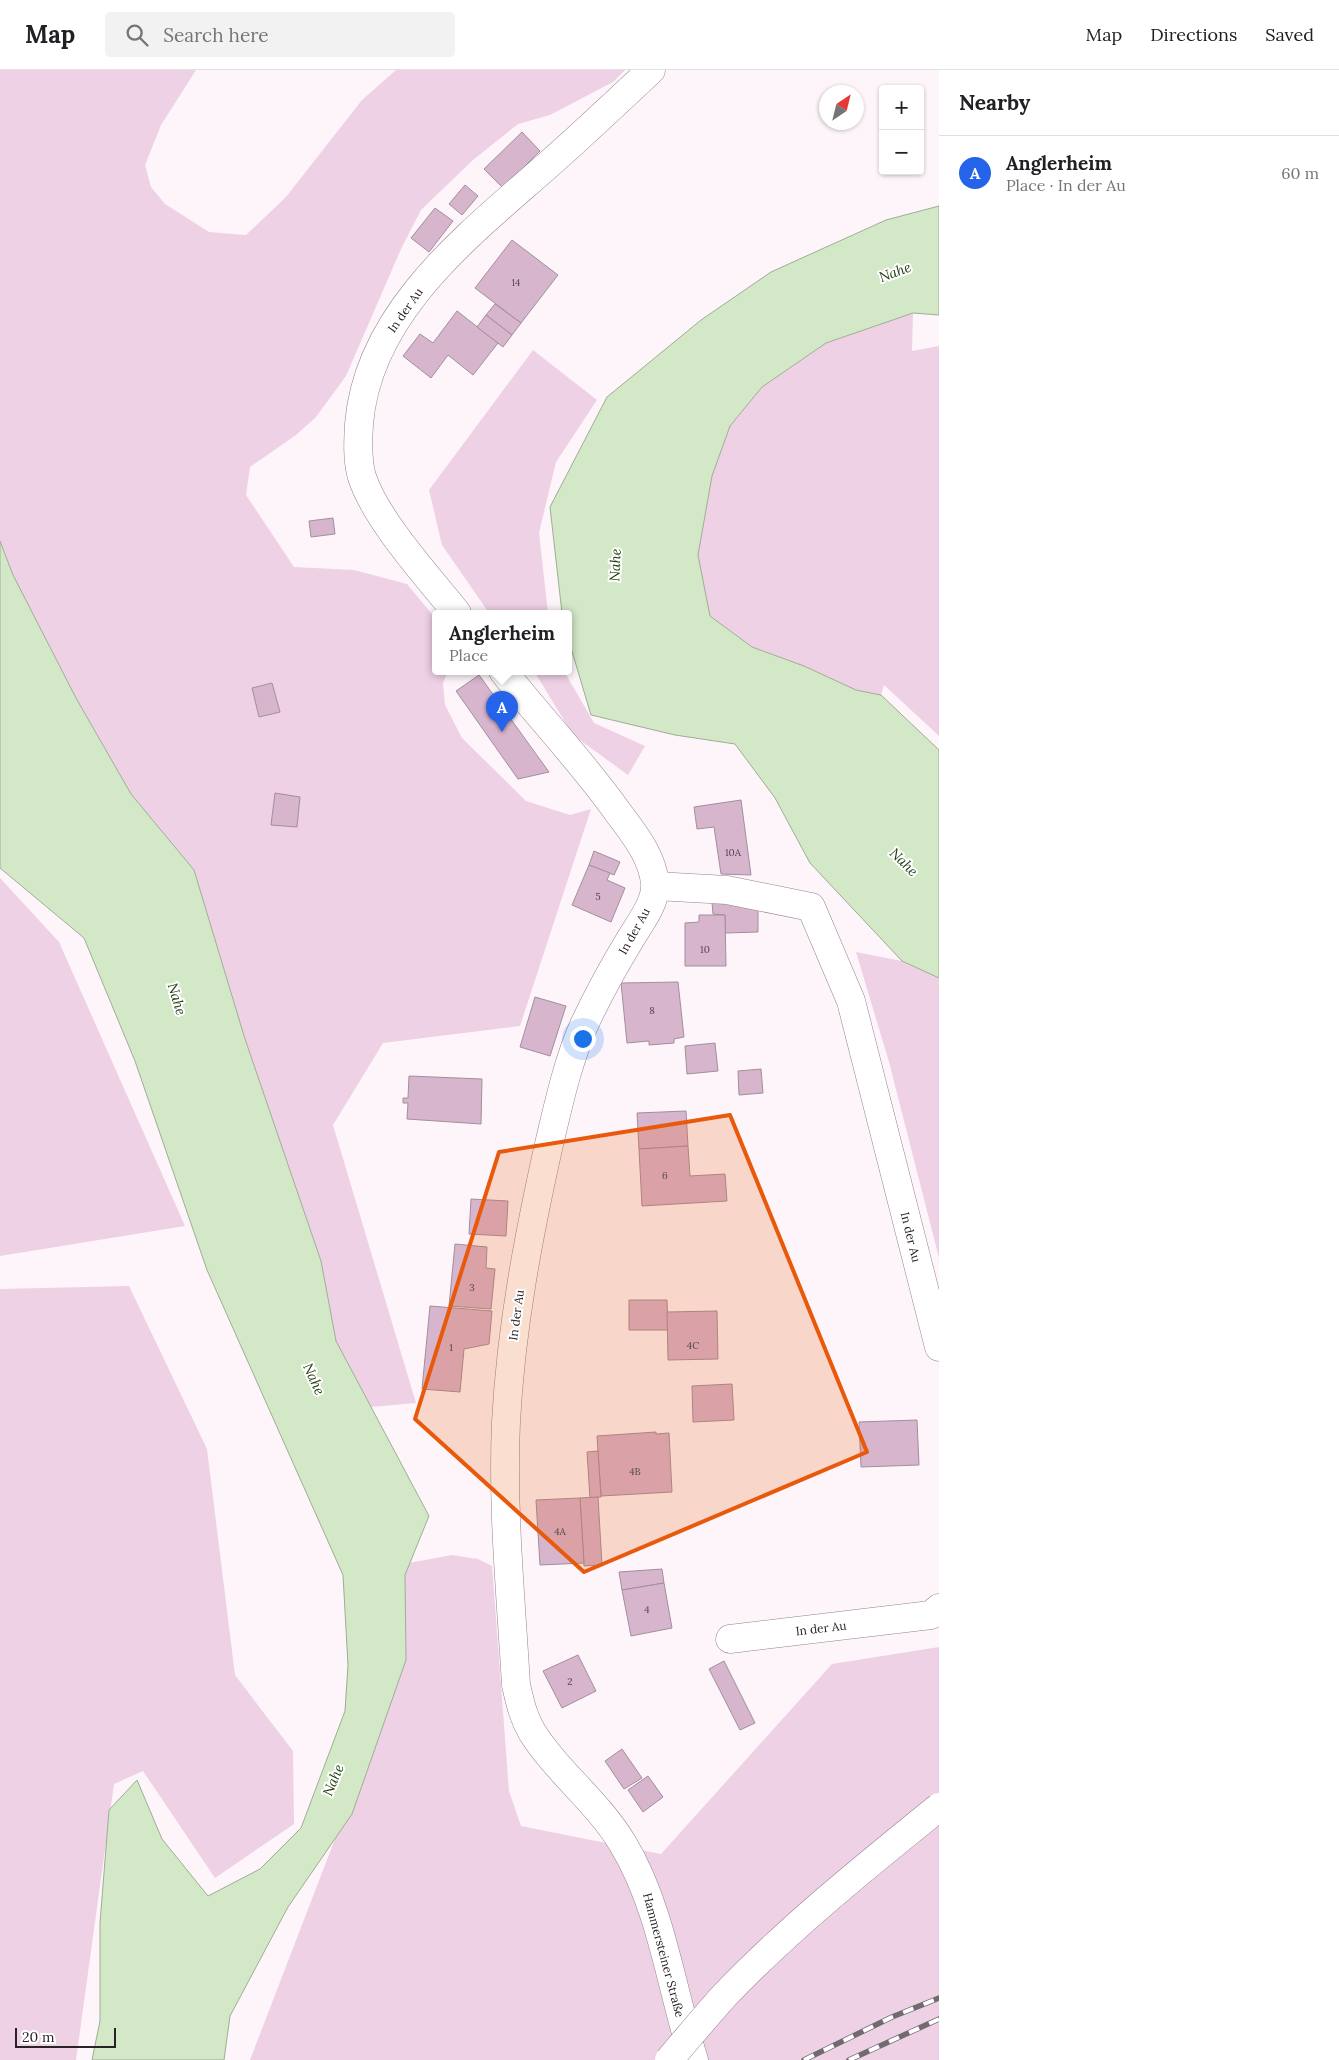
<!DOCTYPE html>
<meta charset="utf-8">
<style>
:root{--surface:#fff;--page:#f2f2f2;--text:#202124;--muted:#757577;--line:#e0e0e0;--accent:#2563eb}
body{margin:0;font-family:Lora,serif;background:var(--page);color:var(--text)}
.controls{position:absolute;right:15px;top:15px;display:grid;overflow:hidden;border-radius:5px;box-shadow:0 1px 4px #0004}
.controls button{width:45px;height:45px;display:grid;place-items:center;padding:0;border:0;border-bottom:1px solid var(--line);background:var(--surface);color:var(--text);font:25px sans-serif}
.compass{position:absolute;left:819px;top:15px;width:45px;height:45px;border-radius:50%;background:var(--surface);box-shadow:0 1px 4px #0004;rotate:35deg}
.scale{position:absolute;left:15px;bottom:12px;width:101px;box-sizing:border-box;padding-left:5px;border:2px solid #292227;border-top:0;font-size:14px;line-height:18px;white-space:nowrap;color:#292227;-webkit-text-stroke:4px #fff;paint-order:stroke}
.you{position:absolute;left:582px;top:968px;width:18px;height:18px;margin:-12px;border:4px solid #fff;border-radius:50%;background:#1a73e8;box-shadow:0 0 0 8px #1a73e833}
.badge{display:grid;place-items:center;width:32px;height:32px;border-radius:50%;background:var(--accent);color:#fff;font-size:16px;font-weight:700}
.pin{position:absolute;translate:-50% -41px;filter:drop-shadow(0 1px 2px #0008)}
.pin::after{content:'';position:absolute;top:26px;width:18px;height:15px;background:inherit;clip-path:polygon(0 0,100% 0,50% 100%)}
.popup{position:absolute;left:432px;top:540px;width:140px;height:65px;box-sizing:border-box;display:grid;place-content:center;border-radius:5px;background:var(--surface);filter:drop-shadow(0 1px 4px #0005);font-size:16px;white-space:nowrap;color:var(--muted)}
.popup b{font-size:19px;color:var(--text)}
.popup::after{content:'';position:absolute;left:50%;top:100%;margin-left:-10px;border:10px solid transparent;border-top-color:var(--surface)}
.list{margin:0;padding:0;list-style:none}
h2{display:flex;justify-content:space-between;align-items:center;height:65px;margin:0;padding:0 20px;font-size:21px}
h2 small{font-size:16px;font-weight:400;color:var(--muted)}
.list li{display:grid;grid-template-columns:32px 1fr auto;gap:15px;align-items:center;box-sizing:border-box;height:75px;padding:0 20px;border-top:1px solid var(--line)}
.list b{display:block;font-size:19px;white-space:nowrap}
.list p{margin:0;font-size:16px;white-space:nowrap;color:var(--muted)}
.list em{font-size:16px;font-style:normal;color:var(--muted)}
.icon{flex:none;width:28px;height:28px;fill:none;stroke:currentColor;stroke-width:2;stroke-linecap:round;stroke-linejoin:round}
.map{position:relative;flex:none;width:939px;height:1990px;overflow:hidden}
header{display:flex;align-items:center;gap:30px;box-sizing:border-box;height:70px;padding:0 25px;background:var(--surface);border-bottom:1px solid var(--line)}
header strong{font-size:24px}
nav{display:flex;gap:28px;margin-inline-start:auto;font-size:18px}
.search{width:350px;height:45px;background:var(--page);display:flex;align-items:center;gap:12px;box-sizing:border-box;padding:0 18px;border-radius:5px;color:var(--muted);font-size:19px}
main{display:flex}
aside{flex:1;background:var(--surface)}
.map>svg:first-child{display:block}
.green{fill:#eed1e5}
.water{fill:#d2e8c6;stroke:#9fad96}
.building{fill:#d7b5cd;stroke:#a18f9c}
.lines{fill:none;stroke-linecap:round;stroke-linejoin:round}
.minor-casing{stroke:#94828f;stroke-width:29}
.minor{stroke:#fff;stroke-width:28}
.rail-casing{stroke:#716a6f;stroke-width:5.5}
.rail{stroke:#fff;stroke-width:4;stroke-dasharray:11;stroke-linecap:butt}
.secondary-bridge-casing{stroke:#94828f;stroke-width:29;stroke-linecap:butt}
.secondary-bridge{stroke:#fff;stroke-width:28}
.marked{fill:#e8590c;fill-opacity:0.2;stroke:#e8590c;stroke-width:4;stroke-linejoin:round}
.labels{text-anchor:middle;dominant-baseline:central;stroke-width:4;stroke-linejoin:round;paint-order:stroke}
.number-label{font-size:10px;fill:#544750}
.street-label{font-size:12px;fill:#292227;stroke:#fff}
.water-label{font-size:14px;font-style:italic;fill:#213d0d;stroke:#fff}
</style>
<header>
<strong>Map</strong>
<div class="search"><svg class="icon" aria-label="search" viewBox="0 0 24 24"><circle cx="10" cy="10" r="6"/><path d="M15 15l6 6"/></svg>Search here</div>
<nav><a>Map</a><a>Directions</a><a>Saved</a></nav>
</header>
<main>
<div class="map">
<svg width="939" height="1990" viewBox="0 0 939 1990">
<rect width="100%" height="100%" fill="#fdf5fa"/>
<!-- green -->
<g class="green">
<path d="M0,0H196L161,55L145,95L151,117L165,134L209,162L246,165L286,127L362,30L396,0H625L613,12L550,45L518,54L473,90L421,140L401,179L346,306L316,347L296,365L250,397L246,425L294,497L354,500L407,514L436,549V601H448L443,613L445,635L462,668L526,731L570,745L591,739L520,956L383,973L333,1055L416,1333L371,1337L336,1271L321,1191L245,969L194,800L131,724L76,628L13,505L0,471Z"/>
<path d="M913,243L912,281L939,276V666L884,615L881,625L856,620L804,596L752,577L710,546L698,485L712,406L730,356L762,317L826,273Z"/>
<path d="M533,280L597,330L556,392L539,463L548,543H489L442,475L429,420Z"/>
<path d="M534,601H564L594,653L645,676L628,705L573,665Z"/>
<path d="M0,808L59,872L185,1156L0,1186Z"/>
<path d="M856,882L902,891L939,908V1188L889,992Z"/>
<path d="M129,1216L207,1379L235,1605L293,1681L294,1754L215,1808L143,1701L114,1714L76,1990H0V1219Z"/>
<path d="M452,1485L478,1489L492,1496L509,1721L521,1756L661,1784L832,1594L939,1577V1990H250L375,1665L403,1494Z"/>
</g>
<!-- water -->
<g class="water">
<path d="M939,136V245L913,243L826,273L762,317L730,356L712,406L698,485L710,546L752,577L804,596L856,620L881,625L939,680V908L902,891L810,793L775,728L735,674L675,665L591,645L568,568V543H562L550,437L607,327L701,250L771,202L886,150Z"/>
<path d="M0,471L13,505L76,628L131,724L194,800L245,969L321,1191L336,1271L429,1446L405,1505L406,1590L352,1744L288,1837L230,1946L224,1990H92L100,1951V1853L109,1740L137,1710L162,1769L208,1826L260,1799L301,1758L345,1641L348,1595L343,1505L207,1200L135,991L84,868L0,798Z"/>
</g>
<!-- building -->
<g class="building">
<path d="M522,62L540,81L503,118L484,99Z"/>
<path d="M465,115L478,126L462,145L449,134Z"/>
<path d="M435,138L453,151L429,182L411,168Z"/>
<path d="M512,170L558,205L521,253L475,218Z"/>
<path d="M495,234L521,253L512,265L486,245Z"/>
<path d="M457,241L498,273L473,305L448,285L431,308L403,286L420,264L433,273Z"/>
<path d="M486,245L512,265L503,277L477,257Z"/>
<path d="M333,448L335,464L311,467L309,451Z"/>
<path d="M479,605L549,702L518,709L456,621Z"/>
<path d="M272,613L280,642L259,647L252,618Z"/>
<path d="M275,723L300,727L297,757L271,755Z"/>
<path d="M741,730L751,805L721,804L714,757L697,759L694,737Z"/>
<path d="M594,781L620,792L614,805L589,795Z"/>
<path d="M589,795L610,803L607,810L625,818L611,852L572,835Z"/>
<path d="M712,832L763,835L758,840V862L725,863V845L713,844Z"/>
<path d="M699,845H725L726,896H685V853L699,852Z"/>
<path d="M678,912L684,967L674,969V973L649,975V971L627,973L621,913Z"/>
<path d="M535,927L566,936L550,986L520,977Z"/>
<path d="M715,973L718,1001L687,1004L685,976Z"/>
<path d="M761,999L763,1023L739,1025L738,1001Z"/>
<path d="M409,1006L482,1009L481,1054L407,1049L408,1033H403V1028H408Z"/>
<path d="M686,1041L688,1076L639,1079L637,1043Z"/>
<path d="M688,1076L690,1106L725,1104L727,1131L642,1136L639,1079Z"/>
<path d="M471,1129L508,1131L506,1166L469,1164Z"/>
<path d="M455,1174L487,1177L486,1198L495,1199L491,1239L449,1236Z"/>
<path d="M629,1230H667L668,1260H629Z"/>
<path d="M430,1236L492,1241L489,1274L464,1279L460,1322L422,1319Z"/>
<path d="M717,1241L718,1289L668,1290L667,1242Z"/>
<path d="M732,1314L734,1350L693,1352L692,1316Z"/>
<path d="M917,1350L919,1395L861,1397L859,1352Z"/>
<path d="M656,1362V1364L669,1363L672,1422L601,1426L597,1366Z"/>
<path d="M598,1381L601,1427L590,1428L587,1382Z"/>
<path d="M598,1427L602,1495L584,1496L580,1428Z"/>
<path d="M580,1428L584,1493L540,1495L536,1430Z"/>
<path d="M662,1499L664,1513L622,1520L619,1502Z"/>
<path d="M664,1513L672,1558L631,1566L622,1520Z"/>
<path d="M578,1585L596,1621L562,1638L543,1601Z"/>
<path d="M724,1591L755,1653L740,1660L709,1599Z"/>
<path d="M622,1679L642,1708L624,1719L605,1691Z"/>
<path d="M648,1706L663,1727L643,1742L628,1720Z"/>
</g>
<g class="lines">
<defs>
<g id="minor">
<path d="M457,543C428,507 376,450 362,407C357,391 358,371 359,354C368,241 470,164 548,95C583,64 617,32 651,0"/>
<path d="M503,601C540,648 582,692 617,741C633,763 652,785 655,813C657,831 640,853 631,868C614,896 598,925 584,955C568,991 559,1032 550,1070C529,1163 511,1257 506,1352C502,1440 511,1528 516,1615C520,1632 523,1647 532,1662C557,1702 598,1732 623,1774C662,1839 671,1919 694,1990"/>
<path d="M656,816L727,820L811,837L851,931L939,1277"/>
<path d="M730,1569L931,1545L939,1538"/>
</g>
</defs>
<!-- minor casing -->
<use href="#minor" class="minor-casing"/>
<!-- minor -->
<use href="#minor" class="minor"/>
<defs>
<g id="rail">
<path d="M804,1990L892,1947L939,1928"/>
<path d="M849,1990L939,1949"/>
</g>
</defs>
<!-- rail casing -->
<use href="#rail" class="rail-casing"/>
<!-- rail -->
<use href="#rail" class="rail"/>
<defs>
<path id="secondary-bridge" d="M669,1990C687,1969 705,1947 724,1926C790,1857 865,1797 939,1737"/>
</defs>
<!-- secondary-bridge casing -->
<use href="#secondary-bridge" class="secondary-bridge-casing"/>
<!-- secondary-bridge -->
<use href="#secondary-bridge" class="secondary-bridge"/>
</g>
<!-- marked area -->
<path class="marked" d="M730,1045L867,1382L584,1502L415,1349L499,1082Z"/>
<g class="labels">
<!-- number labels -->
<g class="number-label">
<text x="516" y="212">14</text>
<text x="733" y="782">10A</text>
<text x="598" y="826">5</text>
<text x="705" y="879">10</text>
<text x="652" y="940">8</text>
<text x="665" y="1105">6</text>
<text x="472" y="1217">3</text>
<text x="693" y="1275">4C</text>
<text x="451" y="1277">1</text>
<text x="635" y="1401">4B</text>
<text x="560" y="1461">4A</text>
<text x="647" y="1539">4</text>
<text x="570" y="1611">2</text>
</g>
<!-- street labels -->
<g class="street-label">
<text transform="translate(405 240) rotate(-55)">In der Au</text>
<text transform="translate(634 861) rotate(-61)">In der Au</text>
<text transform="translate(911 1167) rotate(76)">In der Au</text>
<text transform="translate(516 1245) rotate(-82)">In der Au</text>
<text transform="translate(821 1558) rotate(-7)">In der Au</text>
<text transform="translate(664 1885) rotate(75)">Hammersteiner Straße</text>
</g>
<!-- water labels -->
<g class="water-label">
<text transform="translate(895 202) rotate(-20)">Nahe</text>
<text transform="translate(615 495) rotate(-87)">Nahe</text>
<text transform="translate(904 792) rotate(45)">Nahe</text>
<text transform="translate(177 929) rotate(73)">Nahe</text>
<text transform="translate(314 1309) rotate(66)">Nahe</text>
<text transform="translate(333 1710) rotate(-67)">Nahe</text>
</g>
</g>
</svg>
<div class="controls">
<button>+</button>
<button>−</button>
</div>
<svg class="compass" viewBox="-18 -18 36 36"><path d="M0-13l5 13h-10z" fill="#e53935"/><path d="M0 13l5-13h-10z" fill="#757577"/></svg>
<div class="scale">20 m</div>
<div class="you"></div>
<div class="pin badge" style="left:502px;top:662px">A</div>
<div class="popup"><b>Anglerheim</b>Place</div>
</div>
<aside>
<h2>Nearby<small></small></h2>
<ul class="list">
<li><span class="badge">A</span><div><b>Anglerheim</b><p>Place · In der Au</p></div><em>60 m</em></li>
</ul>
</aside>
</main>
